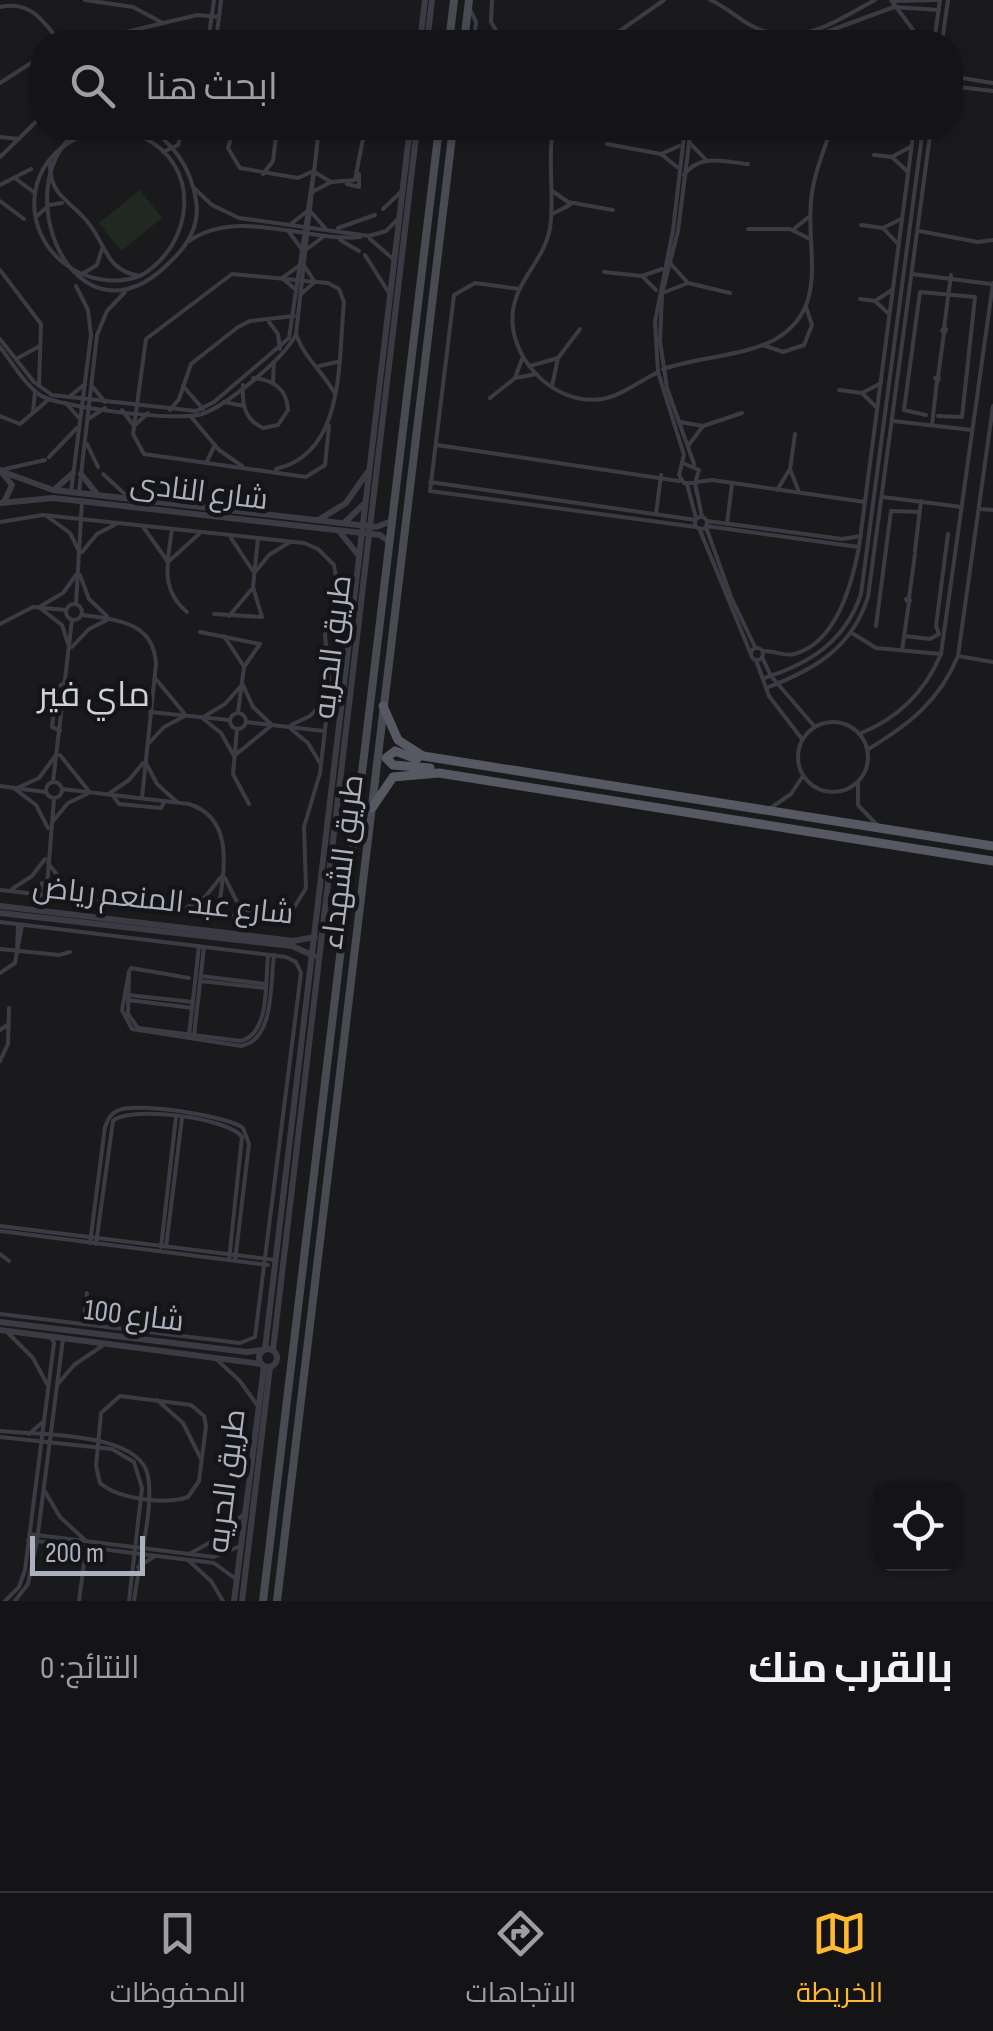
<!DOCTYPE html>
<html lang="ar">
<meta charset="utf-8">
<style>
:root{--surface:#141416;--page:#212123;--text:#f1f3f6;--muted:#9d9ea1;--line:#333335;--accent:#ffb830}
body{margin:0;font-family:"Sofia Sans Condensed",Cairo,sans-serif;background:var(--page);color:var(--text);direction:rtl}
.controls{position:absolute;right:30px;bottom:30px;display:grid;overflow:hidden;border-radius:20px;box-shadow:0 2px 8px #0004}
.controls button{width:90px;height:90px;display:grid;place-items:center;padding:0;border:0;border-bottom:2px solid var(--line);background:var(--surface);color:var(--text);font:50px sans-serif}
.scale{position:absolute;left:30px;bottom:25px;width:115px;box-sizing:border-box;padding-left:10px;border:5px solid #acb1be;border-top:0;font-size:28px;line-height:35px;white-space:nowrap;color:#acb1be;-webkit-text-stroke:8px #151518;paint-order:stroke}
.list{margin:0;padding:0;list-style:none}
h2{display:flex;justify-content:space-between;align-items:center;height:130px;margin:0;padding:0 40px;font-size:42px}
h2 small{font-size:32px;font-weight:400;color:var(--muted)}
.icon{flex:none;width:55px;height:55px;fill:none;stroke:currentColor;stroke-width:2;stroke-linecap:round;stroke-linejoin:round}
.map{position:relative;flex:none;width:993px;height:1601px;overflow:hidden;direction:ltr}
.search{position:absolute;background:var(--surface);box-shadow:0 2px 8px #0004;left:30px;right:30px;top:30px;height:110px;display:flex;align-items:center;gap:25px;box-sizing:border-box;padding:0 35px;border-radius:40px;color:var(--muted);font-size:38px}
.sheet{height:290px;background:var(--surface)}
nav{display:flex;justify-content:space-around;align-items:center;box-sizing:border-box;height:140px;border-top:2px solid var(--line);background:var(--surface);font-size:28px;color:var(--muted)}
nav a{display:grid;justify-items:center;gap:5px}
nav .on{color:var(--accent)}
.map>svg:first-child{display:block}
.garden{fill:#1f2921}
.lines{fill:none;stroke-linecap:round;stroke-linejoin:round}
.minor{stroke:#3b3c43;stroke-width:4}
.tertiary{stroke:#3b3c43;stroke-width:6}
.secondary{stroke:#494b53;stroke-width:8}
.primary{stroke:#575962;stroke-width:9}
.labels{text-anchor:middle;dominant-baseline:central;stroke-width:9;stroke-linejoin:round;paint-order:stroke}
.street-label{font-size:30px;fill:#acb1be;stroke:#151518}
.quarter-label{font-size:35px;fill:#cdd1d9;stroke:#151518}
</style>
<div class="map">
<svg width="993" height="1601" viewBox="0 0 993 1601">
<rect width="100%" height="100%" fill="#1a1a1d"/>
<!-- garden -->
<path class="garden" d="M140,190L162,218L121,251L99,223Z"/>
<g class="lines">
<!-- minor -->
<g class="minor">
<path d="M85,0L133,7L161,22"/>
<path d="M492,0L491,22L503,42"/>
<path d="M710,0C725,6 736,17 750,25C797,50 834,22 875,0"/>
<path d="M891,0L922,42"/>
<path d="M893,1L938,0"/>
<path d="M0,7C31,0 43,21 60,42"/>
<path d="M470,9L476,22L474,42"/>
<path d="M84,42L197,15L219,17"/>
<path d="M208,42L214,0"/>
<path d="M216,42L221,0"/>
<path d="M604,42L664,0"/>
<path d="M799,42L894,7L939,10"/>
<path d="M934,42L940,0"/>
<path d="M942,42L948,0"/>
<path d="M950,76L993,83"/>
<path d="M0,83L42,56"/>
<path d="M950,86L993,91"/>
<path d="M83,128C0,179 74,361 171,261C188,245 200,224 196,200C191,169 173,140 145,128"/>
<path d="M234,128L228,148L240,168L298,178L311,172"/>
<path d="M553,128C547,161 555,195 550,228C545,258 520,277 514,305C503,353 552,407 602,399C621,396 640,381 658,372"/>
<path d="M685,128L673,230L655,322L658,372L684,455L679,475L684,483H695L699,470L685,464"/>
<path d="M691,128L678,231L662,294L660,341L667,388L694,464"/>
<path d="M0,137L19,139"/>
<path d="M689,142L706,160"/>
<path d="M607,144L661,154L677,167"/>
<path d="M163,152L178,145L183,128"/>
<path d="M661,154L679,146"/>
<path d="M874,155L892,157L908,172"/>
<path d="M0,157L42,116"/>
<path d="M892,157L910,147"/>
<path d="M50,161C49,195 67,198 86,220C107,244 104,270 140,276C194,246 204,164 140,136C97,118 42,145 35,193C27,252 87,295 140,276"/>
<path d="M316,173L331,182L355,180L365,128"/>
<path d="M263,174L273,161L277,128"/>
<path d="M684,175C700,153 724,162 748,164"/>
<path d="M16,179L35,193"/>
<path d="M347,184L359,187V174"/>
<path d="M0,185L31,169"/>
<path d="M195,189L212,205L239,218L369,236L386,231L398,219"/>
<path d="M314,191L331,182"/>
<path d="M552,191L568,202L613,210"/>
<path d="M0,201L24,219"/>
<path d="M383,209L402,191"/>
<path d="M312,213L325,228"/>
<path d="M552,214L570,205"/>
<path d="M37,216L49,205L62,203"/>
<path d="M291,224L306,212"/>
<path d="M861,225L883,228L899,245"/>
<path d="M338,228L375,215"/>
<path d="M795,228L810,216"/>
<path d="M883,228L901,219"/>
<path d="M748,229H790L810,239"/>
<path d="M919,231L978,242L993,240"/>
<path d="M289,232L301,248"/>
<path d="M370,239L392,258"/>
<path d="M340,240L359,251"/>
<path d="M189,241C238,207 306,242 360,237"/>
<path d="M307,249L323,237"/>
<path d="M365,255L389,293"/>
<path d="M671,264L688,283L730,293"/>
<path d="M0,270L41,324L39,386"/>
<path d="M604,272L642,276L662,269"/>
<path d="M82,274L97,265L102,249"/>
<path d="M912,274L991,284"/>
<path d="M642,276L656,290"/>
<path d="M295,289L282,278L300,265"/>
<path d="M520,289L475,283L454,295L430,491L696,527"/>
<path d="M665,292L688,283"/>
<path d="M302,293L315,282L305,267"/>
<path d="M860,299L875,301L889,314"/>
<path d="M875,301L892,290"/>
<path d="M269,322L278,334L280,349"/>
<path d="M944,328L951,275"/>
<path d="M943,329H946L945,332L942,331Z"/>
<path d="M296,334C303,356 322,371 334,392"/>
<path d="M0,339L34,382L52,395L196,411L214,402L289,338L314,169"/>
<path d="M763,345L783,352L804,345L812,325L806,307"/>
<path d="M0,347C12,362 24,384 40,395C60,408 180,422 202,414C226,406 286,357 296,334L319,128"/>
<path d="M16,359L40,346"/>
<path d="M319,366L337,362"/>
<path d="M530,366L558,358"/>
<path d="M663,369C697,357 744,356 774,340C830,309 806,252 811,201C813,175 824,152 831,128"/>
<path d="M938,377L944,333"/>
<path d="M938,377L939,379L937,381L935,378Z"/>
<path d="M515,378L522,359"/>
<path d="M273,382L274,362"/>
<path d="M243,385C242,404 244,419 263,428L278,425L288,410C287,388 273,380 253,378"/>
<path d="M92,386L105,402"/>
<path d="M183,386L203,409"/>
<path d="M552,386L558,358L580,329"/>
<path d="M839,390L862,393L881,383"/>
<path d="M862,393L876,407"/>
<path d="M69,397L85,384"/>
<path d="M490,398L515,378L537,374"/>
<path d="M224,402L244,406"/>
<path d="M66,403L79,418"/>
<path d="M122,410L134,426L148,413"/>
<path d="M170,410L179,399L191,364L238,327L250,321L294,316"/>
<path d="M33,412L35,392"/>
<path d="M926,415L904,410L920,292L975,297L962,417L938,416"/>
<path d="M0,416L20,424L48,400"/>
<path d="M192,418L219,450L242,466"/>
<path d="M88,419L105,408"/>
<path d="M893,421L972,430"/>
<path d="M680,422L703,426L742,413"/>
<path d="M932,425L937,381"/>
<path d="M87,444L98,467"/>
<path d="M437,445L679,481"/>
<path d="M688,446L703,426"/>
<path d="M49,457L77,428"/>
<path d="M206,463L215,445"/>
<path d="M276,469C346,453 338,360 344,302L339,289L328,283L232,274L146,339L133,434L144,454L306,477L325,465L329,426"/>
<path d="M790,469L799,492"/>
<path d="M1,470L45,460"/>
<path d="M103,474L127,496"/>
<path d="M430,482L696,520"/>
<path d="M697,482L712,480L865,502"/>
<path d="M695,483L702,517"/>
<path d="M687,484L696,518"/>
<path d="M777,490L790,469L795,434"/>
<path d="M71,492L91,335L88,310L76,286"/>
<path d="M79,492L97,335L107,311L125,292"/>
<path d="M883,497L962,507"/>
<path d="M980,509L993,510"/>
<path d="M656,514L661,475"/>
<path d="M48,517L70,533L80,553"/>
<circle cx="701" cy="523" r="6"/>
<path d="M707,521L842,539L861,536"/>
<path d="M0,522L43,515L304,543L318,549L334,565L339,595L325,635L330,687L320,773L304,827L306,888L292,911L267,920L0,890"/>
<path d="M727,524L732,484"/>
<path d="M706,526L859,547"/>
<path d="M706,527L731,597L755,647"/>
<path d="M144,528L168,562L199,534"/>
<path d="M699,528L750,652"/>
<path d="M172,529C168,560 159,589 187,612"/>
<path d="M231,538L253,571"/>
<path d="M915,551L921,501"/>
<path d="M82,552L97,534L116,524"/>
<path d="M256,571L269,555L290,542"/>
<path d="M80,575L89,599L107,616"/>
<path d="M909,598L915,554"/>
<path d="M909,598L910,601H907L906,599Z"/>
<circle cx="74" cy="612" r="8"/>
<path d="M76,604L82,501"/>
<path d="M39,607L63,593L76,575"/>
<path d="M40,608L62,625L69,647"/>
<path d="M214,614L262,617L253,587L258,538"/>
<path d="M83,615C117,620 154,622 156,664L142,798"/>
<path d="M229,616L251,590"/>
<path d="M0,624L33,607L66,610"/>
<path d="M876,626L891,511L920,512"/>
<path d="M200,632L260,644L244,667L238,712"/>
<path d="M852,633L876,648L941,654"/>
<path d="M224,636L243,665"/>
<path d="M904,636L930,639L939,634L936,626L948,534"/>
<path d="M72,647L89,629L107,620"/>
<circle cx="757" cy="654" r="6"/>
<path d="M902,650L909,602"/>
<path d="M763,651C773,650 785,657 794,654C837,643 852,583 859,547L914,128"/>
<path d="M958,656L993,662"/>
<path d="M762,657L771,676L815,727"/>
<path d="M756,660L769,696L802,739"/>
<path d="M155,678L184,713"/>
<path d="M764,678C809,664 845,642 861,594L923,128"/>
<path d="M766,688C814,670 852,648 868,597L931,128"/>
<path d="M150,712L229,720"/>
<circle cx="238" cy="721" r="8"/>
<path d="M205,716L225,704L240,687"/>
<path d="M201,717L221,733L234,756L272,725L253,707L242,683"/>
<circle cx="833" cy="757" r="35"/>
<path d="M246,722L324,731"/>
<path d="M291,725L310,716L327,698"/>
<path d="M237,729L233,774L249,804"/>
<path d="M291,729L308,743L320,763"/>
<path d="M60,731L52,727L57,688L65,682"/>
<path d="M859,734C897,719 925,692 941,654L993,283"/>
<path d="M149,743L164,727L185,716"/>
<path d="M867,750C908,725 939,702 958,656L993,406"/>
<path d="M60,755L88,790"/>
<path d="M146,763L157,784L177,802"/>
<circle cx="54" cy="790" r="8"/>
<path d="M53,782L72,620"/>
<path d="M858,782V805L877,825"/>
<path d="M0,786L45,792"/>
<path d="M15,789L39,778L56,755"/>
<path d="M15,789L36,805L48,828"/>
<path d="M62,789L189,804C237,819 223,875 218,914"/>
<path d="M110,793L129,780L143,763"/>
<path d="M114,797L119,804L161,808L165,801"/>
<path d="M772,807L791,794L803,776"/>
<path d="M53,821L68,803L87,794"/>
<path d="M48,863L75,898"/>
<path d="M225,878L236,900L255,917"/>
<path d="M12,889L32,876L45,859"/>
<path d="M103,901L110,893L147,896L153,905"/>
<path d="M184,909L205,897L221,877"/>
<path d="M36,910L42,883"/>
<path d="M45,911L54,799"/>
<path d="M0,922L286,957L296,962L301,973L255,1337L240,1343L0,1314"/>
<path d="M0,949L59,955L70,952"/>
<path d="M17,950L18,926"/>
<path d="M129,972L122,1010L132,1029L241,1046C275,1040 270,983 274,955"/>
<path d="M129,972L128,1014L138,1028L241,1041C270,1033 265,983 268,957"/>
<path d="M129,972L131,968L189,978"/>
<path d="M0,973L15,963L22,925"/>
<path d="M201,976L265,984"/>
<path d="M200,981L265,988"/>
<path d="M128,995L193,1002"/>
<path d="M128,1000L193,1008"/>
<path d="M0,1030L9,1024"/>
<path d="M189,1036L199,946"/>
<path d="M194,1036L204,947"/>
<path d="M0,1061L8,1044L9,1008"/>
<path d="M0,1226L276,1260"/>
<path d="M0,1231L268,1265"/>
<path d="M90,1243L105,1127C108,1119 111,1113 119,1110C136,1102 229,1116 243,1128L249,1144L235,1261"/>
<path d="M96,1244L113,1121C130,1105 230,1118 242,1137L229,1260"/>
<path d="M161,1247L176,1117"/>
<path d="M166,1247L182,1118"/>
<path d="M0,1254L9,1261"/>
<path d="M83,1324L87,1293"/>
<path d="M8,1333L33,1358L47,1384"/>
<path d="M216,1359L239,1380L258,1406"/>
<path d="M57,1385L74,1365L102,1346"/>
<path d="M120,1396L191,1405L204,1416L206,1426L199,1481L188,1497C165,1505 118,1499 100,1483L96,1466L101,1413Z"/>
<path d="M157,1400L183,1423L201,1459"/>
<path d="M0,1431C37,1435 140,1431 148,1476C154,1509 138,1567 134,1601"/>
<path d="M29,1434L44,1421"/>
<path d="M0,1437L112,1449L134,1462L142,1488L129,1601"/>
<path d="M44,1490L60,1517L85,1540"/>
<path d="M29,1534L214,1557L238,1547"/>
<path d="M28,1540L214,1563L236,1579"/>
<path d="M189,1554L218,1538L245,1513"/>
<path d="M188,1560L211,1581L223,1601"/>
<path d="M138,1567L155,1556"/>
<path d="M5,1601L19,1587L25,1570L54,1343L51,1336"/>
<path d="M15,1601L28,1584L37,1541L63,1339"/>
<path d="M79,1601L86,1548"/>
</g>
<!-- tertiary -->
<g class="tertiary">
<path d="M420,42L425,0"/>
<path d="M427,42L432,0"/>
<path d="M0,470L12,485L5,500"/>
<path d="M6,473L53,490L376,527L392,521"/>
<path d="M81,474L97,494"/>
<path d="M56,488L73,473"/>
<path d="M1,503L53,498L380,535L389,542"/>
<path d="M320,519L346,503L367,473"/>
<path d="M345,522L365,503"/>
<path d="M339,531L359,556"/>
<path d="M0,906L293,941L315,937"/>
<path d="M0,913L292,946L314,956"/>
<path d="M0,1322L247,1352L263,1350"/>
<path d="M0,1330L261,1364"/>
<circle cx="268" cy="1358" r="9"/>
<path d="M265,1349L410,128"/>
<path d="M273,1350L417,128"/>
<path d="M234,1601L264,1366"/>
<path d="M242,1601L270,1367"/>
</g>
<!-- secondary -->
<g class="secondary">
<path d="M449,42L454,0"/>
<path d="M464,42L469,0"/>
<path d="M263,1601L439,128"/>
<path d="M277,1601L453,128"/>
</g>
<!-- primary -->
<g class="primary">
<path d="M383,706L398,740L423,756L993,846"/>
<path d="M417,759L395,751L386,758L393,765L430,768"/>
<path d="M372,808L393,777L439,773L993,861"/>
</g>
</g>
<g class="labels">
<!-- street labels -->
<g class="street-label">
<text transform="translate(199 492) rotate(7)">شارع النادى</text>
<text transform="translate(333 647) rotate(-83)">طريق الحريه</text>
<text transform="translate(343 862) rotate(-83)">طريق الشهداء</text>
<text transform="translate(163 901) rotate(6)">شارع عبد المنعم رياض</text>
<text transform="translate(134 1316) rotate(7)">شارع 100</text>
<text transform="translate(227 1481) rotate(-83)">طريق الحريه</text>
</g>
<!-- quarter labels -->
<g class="quarter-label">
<text x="94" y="695">ماي فير</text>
</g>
</g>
</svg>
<div class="controls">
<button><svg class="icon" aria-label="locate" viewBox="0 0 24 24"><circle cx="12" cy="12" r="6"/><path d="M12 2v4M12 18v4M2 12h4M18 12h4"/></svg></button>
</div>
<div class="scale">200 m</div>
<div class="search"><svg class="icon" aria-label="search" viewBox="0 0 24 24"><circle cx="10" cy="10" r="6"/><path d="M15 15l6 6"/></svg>ابحث هنا</div>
</div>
<section class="sheet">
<h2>بالقرب منك<small>النتائج: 0</small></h2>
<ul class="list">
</ul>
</section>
<nav>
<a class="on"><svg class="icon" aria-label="map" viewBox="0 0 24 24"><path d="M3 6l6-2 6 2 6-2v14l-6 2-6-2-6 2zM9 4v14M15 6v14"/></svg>الخريطة</a>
<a><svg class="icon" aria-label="directions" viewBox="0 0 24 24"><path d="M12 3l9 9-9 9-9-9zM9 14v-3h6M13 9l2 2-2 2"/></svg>الاتجاهات</a>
<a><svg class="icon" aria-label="saved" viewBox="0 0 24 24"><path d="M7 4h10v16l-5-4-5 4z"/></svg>المحفوظات</a>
</nav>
